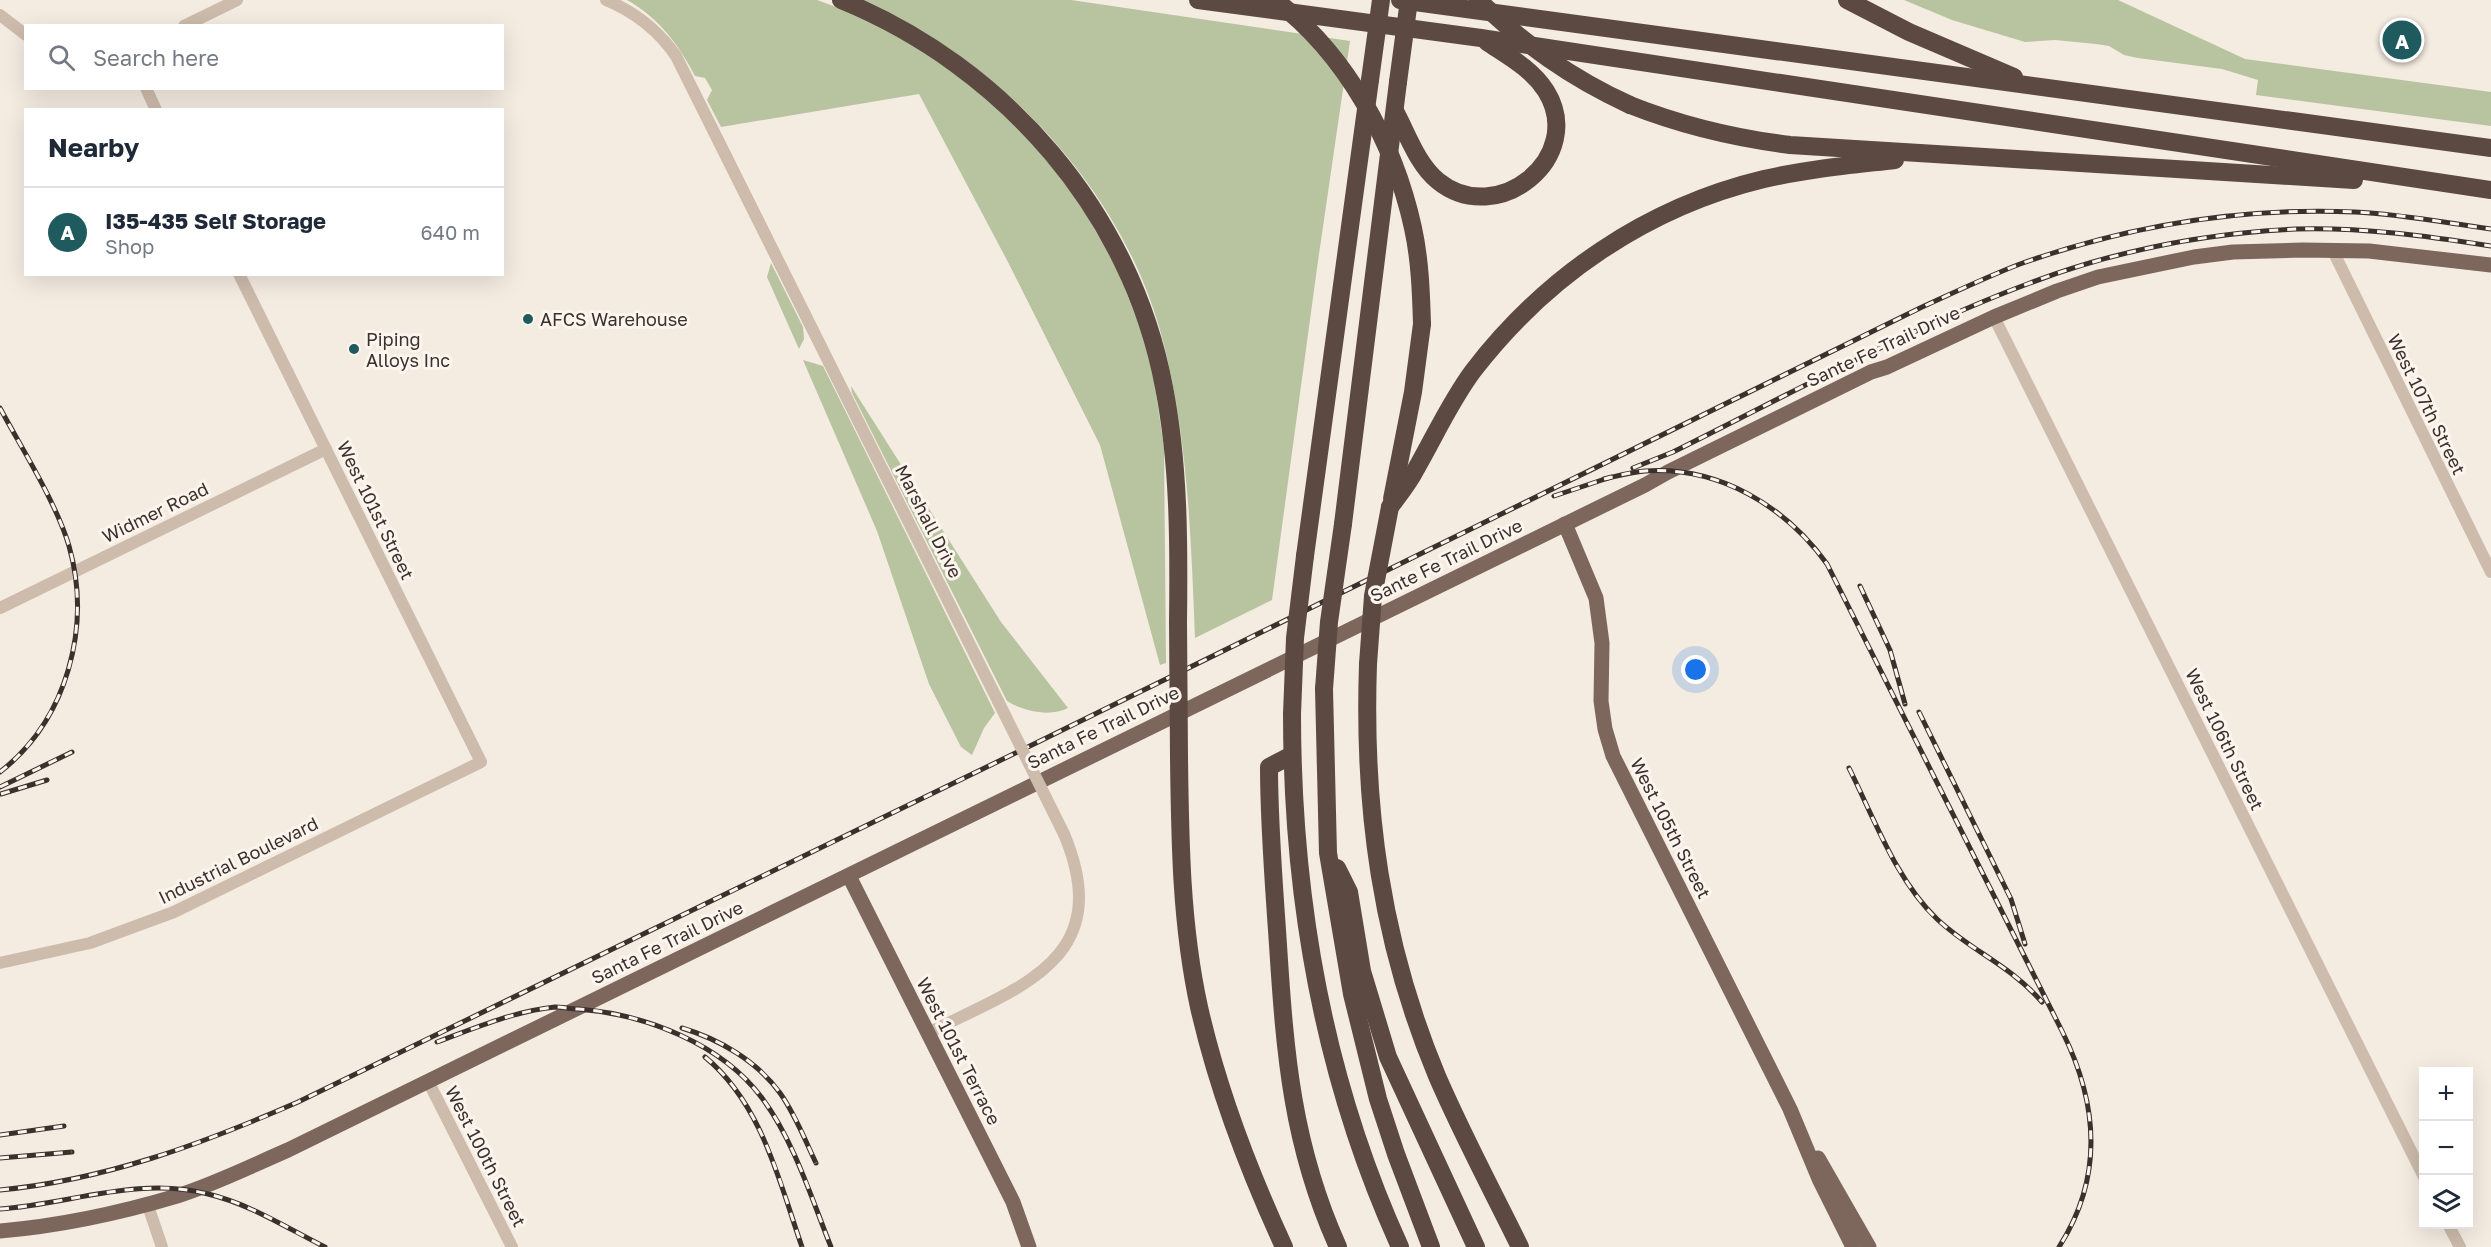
<!DOCTYPE html>
<meta charset="utf-8">
<style>
:root{--surface:#fff;--page:#f6f6f7;--text:#1f2937;--muted:#747a83;--line:#e0e1e3;--accent:#1f5a5e}
body{margin:0;font-family:"Golos Text",sans-serif;background:var(--page);color:var(--text)}
.controls{position:absolute;right:18px;bottom:18px;display:grid;overflow:hidden;border-radius:0px;box-shadow:0 6px 24px #0002}
.controls button{width:54px;height:54px;display:grid;place-items:center;padding:0;border:0;border-bottom:2px solid var(--line);background:var(--surface);color:var(--text);font:30px sans-serif}
.you{position:absolute;left:1696px;top:670px;width:21px;height:21px;margin:-15px;border:4px solid #fff;border-radius:50%;background:#1a73e8;box-shadow:0 0 0 9px #1a73e833}
.badge{display:grid;place-items:center;width:39px;height:39px;border-radius:50%;background:var(--accent);color:#fff;font-size:20px;font-weight:700}
.pin{position:absolute;translate:-50% -50%;border:3px solid #fff;box-shadow:0 2px 6px #0006}
.list{margin:0;padding:0;list-style:none}
h2{display:flex;justify-content:space-between;align-items:center;height:78px;margin:0;padding:0 24px;font-size:26px}
h2 small{font-size:20px;font-weight:400;color:var(--muted)}
.list li{display:grid;grid-template-columns:39px 1fr auto;gap:18px;align-items:center;box-sizing:border-box;height:90px;padding:0 24px;border-top:2px solid var(--line)}
.list b{display:block;font-size:22px;white-space:nowrap}
.list p{margin:0;font-size:20px;white-space:nowrap;color:var(--muted)}
.list em{font-size:20px;font-style:normal;color:var(--muted)}
.icon{flex:none;width:33px;height:33px;fill:none;stroke:currentColor;stroke-width:2;stroke-linecap:round;stroke-linejoin:round}
.map{position:relative;flex:none;width:2491px;height:1247px;overflow:hidden}
.search{position:absolute;background:var(--surface);box-shadow:0 6px 24px #0002;left:24px;top:24px;width:480px;height:66px;display:flex;align-items:center;gap:15px;box-sizing:border-box;padding:0 21px;border-radius:0px;color:var(--muted);font-size:22px}
.panel{position:absolute;background:var(--surface);box-shadow:0 6px 24px #0002;left:24px;top:108px;width:480px;height:168px;border-radius:0px}
.map>svg:first-child{display:block}
.green{fill:#b8c4a0}
.lines{fill:none;stroke-linecap:round;stroke-linejoin:round}
.minor{stroke:#cdbbac;stroke-width:12}
.major{stroke:#7d675c;stroke-width:15}
.highway{stroke:#5c4a42;stroke-width:18}
.rail-casing{stroke:#3b302b;stroke-width:5}
.rail{stroke:#fbf5ee;stroke-width:3;stroke-dasharray:9;stroke-linecap:butt}
.minor-bridge{stroke:#cdbbac;stroke-width:12}
.highway-bridge{stroke:#5c4a42;stroke-width:18}
.poi-dot{fill:#1f5a5e;stroke:#fbf5ee;stroke-width:2}
.labels{text-anchor:middle;dominant-baseline:central;stroke-width:6;stroke-linejoin:round;paint-order:stroke}
.poi-label{font-size:18px;fill:#3b302b;stroke:#fbf5ee;text-anchor:start}
.street-label{font-size:18px;fill:#3b302b;stroke:#fbf5ee}
</style>
<div class="map">
<svg width="2491" height="1247" viewBox="0 0 2491 1247">
<rect width="100%" height="100%" fill="#f4ebe1"/>
<!-- green -->
<g class="green">
<path d="M627,0H817L861,16L894,32L972,85L1031,140L1079,202L1116,267L1144,337L1154,379L1164,448L1166,663L1160,665L1100,445L1009,264L919,94L721,127L707,100L712,90L705,78L695,76C679,45 658,17 627,0Z"/>
<path d="M860,0H1071L1350,41L1317,268L1272,600L1195,638C1191,538 1188,438 1163,341C1125,191 1001,60 860,0Z"/>
<path d="M1904,0H2118L2245,59L2491,92V126L2256,95L2258,80L2222,69L2138,58L2124,55L2109,46L2096,44L2055,40L2025,42L1952,20Z"/>
<path d="M771,263L803,327L804,339L799,349L767,277Z"/>
<path d="M803,360L823,366L995,713L984,728L972,755L961,747L929,684L877,531Z"/>
<path d="M851,386L1001,622L1068,708C1051,717 1024,712 1007,701L852,393Z"/>
</g>
<g class="lines">
<!-- minor -->
<g class="minor">
<path d="M606,0C635,12 658,30 676,56L998,701"/>
<path d="M0,15L26,35"/>
<path d="M184,26L237,0"/>
<path d="M146,88L156,110"/>
<path d="M2333,251L2491,572"/>
<path d="M1994,317L2424,1177"/>
<path d="M0,608L326,449"/>
<path d="M0,963L90,943L174,912L481,762L239,274"/>
<path d="M928,1033C1019,987 1117,960 1064,834"/>
<path d="M428,1081L512,1247"/>
<path d="M147,1203L162,1247"/>
<path d="M2448,1224L2460,1247"/>
</g>
<!-- major -->
<g class="major">
<path d="M1565,524L1596,598L1602,643L1601,701L1605,729L1613,756L1790,1109L1820,1181L1853,1247"/>
<path d="M849,876L1013,1202L1029,1247"/>
<path d="M1818,1158L1869,1247"/>
<path d="M0,1231C59,1226 120,1213 177,1196C215,1184 251,1166 288,1150L1645,485L1668,472L1871,372L1887,367L1994,317L2057,291L2098,277L2194,257L2233,252L2302,250L2369,251L2491,265"/>
</g>
<!-- highway -->
<g class="highway">
<path d="M841,0C1005,67 1131,212 1164,387C1179,464 1179,543 1178,622"/>
<path d="M1198,0L1481,38L2491,190"/>
<path d="M1400,0L2491,148"/>
<path d="M1847,0L1909,32L2014,77"/>
<path d="M1630,105C1683,126 1734,138 1790,145L2354,180"/>
<path d="M1395,111C1407,133 1417,164 1438,181C1497,229 1587,157 1546,91C1532,69 1508,56 1487,42"/>
<path d="M1392,499L1413,392L1422,324"/>
<path d="M1390,507C1399,495 1409,483 1416,469C1435,436 1450,402 1473,371C1546,276 1647,207 1764,179C1807,169 1852,165 1895,160"/>
<path d="M1343,524L1398,82"/>
<path d="M1305,556L1370,80"/>
<path d="M1368,664C1363,808 1381,942 1437,1076C1462,1134 1492,1190 1520,1247"/>
<path d="M1324,689L1328,853L1352,994L1378,1099L1396,1154L1431,1247"/>
<path d="M1292,714C1292,897 1324,1080 1400,1247"/>
<path d="M1292,755L1269,767C1269,826 1274,885 1278,945C1285,1054 1292,1145 1338,1247"/>
<path d="M1179,757C1180,841 1181,925 1199,1007C1218,1091 1248,1169 1284,1247"/>
<path d="M1337,868L1349,892L1362,971L1388,1057L1476,1247"/>
</g>
<defs>
<g id="rail">
<path d="M0,408C22,449 56,502 69,546C92,627 67,720 0,772"/>
<path d="M1633,468L1673,452C1790,394 1907,329 2030,283C2114,251 2206,233 2296,229C2361,227 2427,236 2491,246"/>
<path d="M1604,479C1617,476 1631,472 1645,471C1719,466 1785,506 1827,564L2062,1031C2098,1103 2104,1177 2059,1247"/>
<path d="M1554,496L1611,477"/>
<path d="M1860,586L1890,650L1905,704"/>
<path d="M1919,712L2011,899L2025,944"/>
<path d="M1849,768C1874,818 1896,880 1937,919C1971,951 2010,965 2042,1002"/>
<path d="M0,787L72,752"/>
<path d="M1,794L47,780"/>
<path d="M682,1028C719,1039 757,1061 780,1093C795,1114 805,1140 816,1163"/>
<path d="M437,1042C475,1028 515,1011 555,1007C563,1007 570,1009 578,1009C644,1014 721,1043 762,1098C794,1141 811,1197 831,1247"/>
<path d="M705,1057C762,1104 779,1181 802,1247"/>
<path d="M0,1135L64,1126"/>
<path d="M0,1158L72,1152"/>
<path d="M0,1190C105,1180 202,1144 298,1102L1036,743L1920,308C1953,293 1986,277 2020,264C2127,226 2241,207 2355,212C2400,214 2447,223 2491,229"/>
<path d="M0,1209C69,1204 139,1176 208,1194C250,1204 287,1228 325,1247"/>
</g>
</defs>
<!-- rail casing -->
<use href="#rail" class="rail-casing"/>
<!-- rail -->
<use href="#rail" class="rail"/>
<!-- minor-bridge -->
<path class="minor-bridge" d="M998,701L1064,834"/>
<!-- highway-bridge -->
<g class="highway-bridge">
<path d="M1275,0C1346,54 1394,141 1413,228C1420,260 1421,292 1422,324"/>
<path d="M1478,0C1527,46 1569,77 1630,105"/>
<path d="M1370,80L1381,0"/>
<path d="M1398,82L1409,0"/>
<path d="M1178,622L1179,757"/>
<path d="M1368,664L1373,596L1390,507"/>
<path d="M1324,689L1329,622L1343,524"/>
<path d="M1292,714L1295,638L1305,556"/>
</g>
</g>
<!-- markers -->
<g class="poi-dot">
<circle cx="528" cy="319" r="6"/>
<circle cx="354" cy="349" r="6"/>
</g>
<g class="labels">
<!-- poi labels -->
<g class="poi-label">
<text x="540" y="319">AFCS Warehouse</text>
<text x="366" y="339">Piping<tspan x="366" dy="21">Alloys Inc</tspan></text>
</g>
<!-- street labels -->
<g class="street-label">
<text transform="translate(1883 346) rotate(-25)">Sante Fe Trail Drive</text>
<text transform="translate(2427 404) rotate(64)">West 107th Street</text>
<text transform="translate(376 510) rotate(64)">West 101st Street</text>
<text transform="translate(155 512) rotate(-26)">Widmer Road</text>
<text transform="translate(929 521) rotate(63)">Marshall Drive</text>
<text transform="translate(1446 560) rotate(-26)">Sante Fe Trail Drive</text>
<text transform="translate(1103 727) rotate(-26)">Santa Fe Trail Drive</text>
<text transform="translate(2225 739) rotate(64)">West 106th Street</text>
<text transform="translate(1671 828) rotate(63)">West 105th Street</text>
<text transform="translate(238 860) rotate(-26)">Industrial Boulevard</text>
<text transform="translate(667 942) rotate(-26)">Santa Fe Trail Drive</text>
<text transform="translate(959 1051) rotate(63)">West 101st Terrace</text>
<text transform="translate(486 1156) rotate(63)">West 100th Street</text>
</g>
</g>
</svg>
<div class="controls">
<button>+</button>
<button>−</button>
<button><svg class="icon" aria-label="layers" viewBox="0 0 24 24"><path d="M12 4l9 5-9 5-9-5zM3 14l9 5 9-5"/></svg></button>
</div>
<div class="you"></div>
<div class="pin badge" style="left:2402px;top:40px">A</div>
<div class="search"><svg class="icon" aria-label="search" viewBox="0 0 24 24"><circle cx="10" cy="10" r="6"/><path d="M15 15l6 6"/></svg>Search here</div>
<section class="panel">
<h2>Nearby<small></small></h2>
<ul class="list">
<li><span class="badge">A</span><div><b>I35-435 Self Storage</b><p>Shop</p></div><em>640 m</em></li>
</ul>
</section>
</div>
